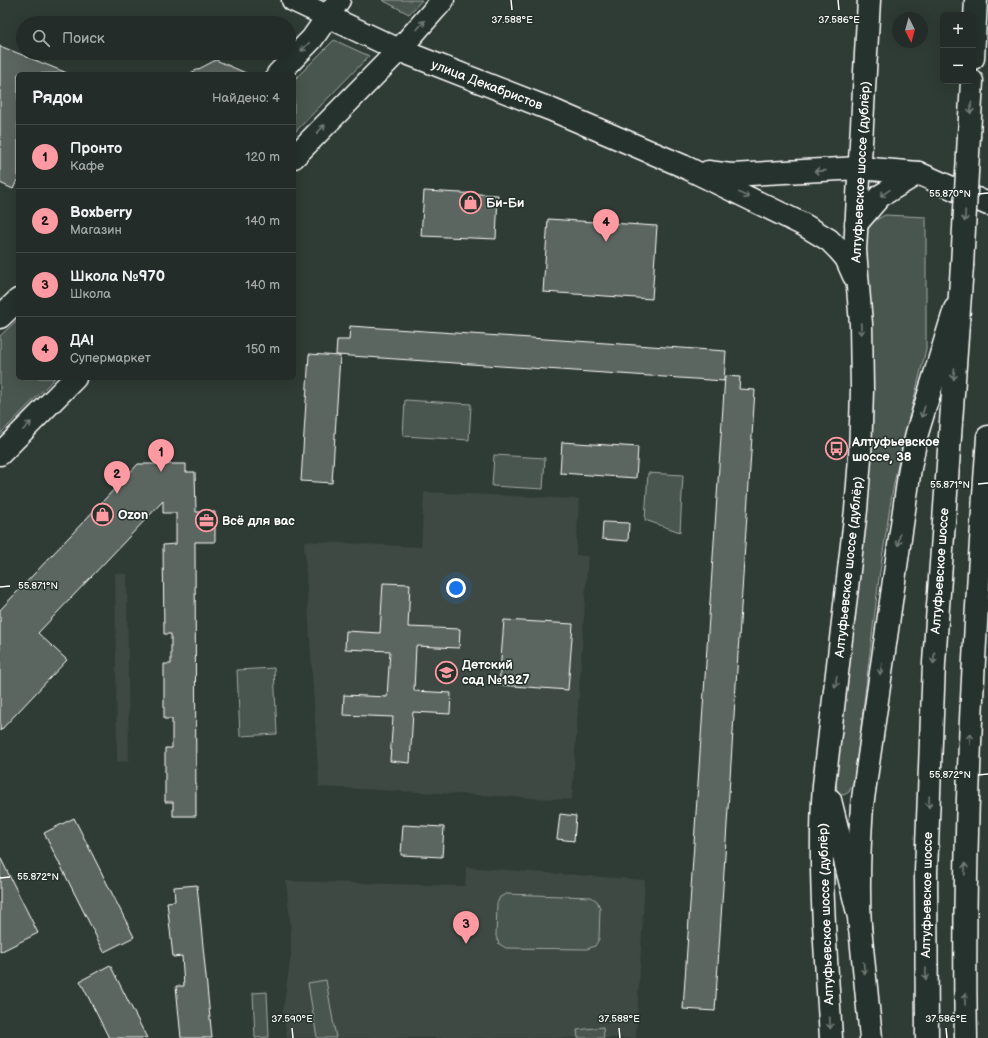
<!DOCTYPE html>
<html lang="ru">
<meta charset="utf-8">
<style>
:root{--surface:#232c28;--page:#2f3834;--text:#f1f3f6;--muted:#a3a7a8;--line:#404845;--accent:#ff9aa2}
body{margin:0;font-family:"Balsamiq Sans",sans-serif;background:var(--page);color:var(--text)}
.controls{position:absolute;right:12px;top:12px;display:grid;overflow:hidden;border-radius:6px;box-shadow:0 4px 16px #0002}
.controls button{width:36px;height:36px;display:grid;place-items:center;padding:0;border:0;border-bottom:1px solid var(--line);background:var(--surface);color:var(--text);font:20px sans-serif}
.compass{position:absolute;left:892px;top:12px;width:36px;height:36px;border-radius:50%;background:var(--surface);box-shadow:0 4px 16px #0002;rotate:174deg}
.you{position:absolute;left:456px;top:588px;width:14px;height:14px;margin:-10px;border:3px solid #fff;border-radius:50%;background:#1a73e8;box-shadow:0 0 0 6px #1a73e833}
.badge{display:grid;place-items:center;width:26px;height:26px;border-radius:50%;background:var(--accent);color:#111;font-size:13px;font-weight:700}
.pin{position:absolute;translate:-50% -33px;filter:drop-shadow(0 1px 2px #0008)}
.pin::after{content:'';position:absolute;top:21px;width:14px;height:12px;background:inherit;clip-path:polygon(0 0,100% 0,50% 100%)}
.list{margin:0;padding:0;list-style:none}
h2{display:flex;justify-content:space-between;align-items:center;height:52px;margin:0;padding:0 16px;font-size:17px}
h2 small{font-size:13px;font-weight:400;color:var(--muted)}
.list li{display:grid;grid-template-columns:26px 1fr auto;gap:12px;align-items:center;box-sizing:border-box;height:64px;padding:0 16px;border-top:1px solid var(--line)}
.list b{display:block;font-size:15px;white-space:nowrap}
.list p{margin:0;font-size:13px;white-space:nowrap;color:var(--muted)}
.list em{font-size:13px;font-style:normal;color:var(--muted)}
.icon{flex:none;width:22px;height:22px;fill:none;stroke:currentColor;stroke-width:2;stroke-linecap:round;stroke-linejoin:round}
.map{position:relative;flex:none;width:988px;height:1038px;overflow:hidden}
.search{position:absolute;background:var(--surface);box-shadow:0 4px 16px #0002;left:16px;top:16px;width:280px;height:44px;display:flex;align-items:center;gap:10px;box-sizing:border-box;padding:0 14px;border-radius:22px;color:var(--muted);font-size:15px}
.panel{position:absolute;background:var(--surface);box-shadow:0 4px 16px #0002;left:16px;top:72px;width:280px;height:308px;border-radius:6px}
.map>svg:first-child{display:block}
.built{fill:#3c4842}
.green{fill:#4a544f;stroke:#a4aaa7}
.building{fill:#5b6661;stroke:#fff}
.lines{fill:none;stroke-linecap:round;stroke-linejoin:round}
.secondary-casing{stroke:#fff;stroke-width:25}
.primary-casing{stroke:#fff;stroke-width:25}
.secondary{stroke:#26332d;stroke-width:22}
.primary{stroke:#26332d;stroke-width:22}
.primary-bridge-casing{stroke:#fff;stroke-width:25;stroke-linecap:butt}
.primary-bridge{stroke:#26332d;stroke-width:22}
.oneway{stroke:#727a76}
.ticks{fill:none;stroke:#fff;stroke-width:1.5}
.labels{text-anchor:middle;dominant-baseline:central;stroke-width:3;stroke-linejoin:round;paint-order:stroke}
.street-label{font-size:13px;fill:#fff;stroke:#26332d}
.poi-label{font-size:13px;font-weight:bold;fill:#fff;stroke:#26332d;text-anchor:start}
.ticks-label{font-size:10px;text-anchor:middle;fill:#fff;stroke:#26332d;stroke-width:3;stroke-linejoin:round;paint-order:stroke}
</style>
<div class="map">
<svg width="988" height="1038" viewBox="0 0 988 1038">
<rect width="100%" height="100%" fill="#2f3b35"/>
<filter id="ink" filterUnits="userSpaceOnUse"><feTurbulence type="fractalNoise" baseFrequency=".025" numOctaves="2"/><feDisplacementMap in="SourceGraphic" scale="8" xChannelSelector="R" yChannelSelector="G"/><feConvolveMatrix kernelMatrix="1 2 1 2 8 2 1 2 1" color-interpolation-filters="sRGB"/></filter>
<g filter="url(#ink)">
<!-- built -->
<g class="built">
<path d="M424,492L579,499L576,555L588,556L572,800L319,787L304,541L421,547Z"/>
<path d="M115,573L127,574L129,761L117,762Z"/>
<path d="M466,867L645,880L636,1038H287L283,1010L291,954V933L286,881L465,886Z"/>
</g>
<!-- green -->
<g class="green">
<path d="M382,0H422L409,14Z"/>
<path d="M334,40L369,56L294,133V80Z"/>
<path d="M885,215L926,217V349L897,469L892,494L879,578L856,768L853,782L849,792L844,795L837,792L835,770L868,502L871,426L864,241C869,225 870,223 885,215Z"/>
<path d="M18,319V378H55L0,434V336Z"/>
<path d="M405,400L471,404L469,440L403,436Z"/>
<path d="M494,455L545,458L543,489L492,486Z"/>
<path d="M648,473L683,475L680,532L645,520Z"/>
<path d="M274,668L277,734L240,736L237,670Z"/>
<path d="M506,894L591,897L597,901L600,908L599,939L595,946L587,949L506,948L499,944L496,936L497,903L500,897Z"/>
<path d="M326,980L336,1038H317L308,983Z"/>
<path d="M267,992L269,1037L255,1038L253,993Z"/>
<path d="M603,1027L604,1038H578L577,1030Z"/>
</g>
<!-- building -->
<g class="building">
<path d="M0,46L67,73L18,74V178L13,189L0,183Z"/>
<path d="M216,60L248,74H189Z"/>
<path d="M424,191L498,195L496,239L421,236Z"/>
<path d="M548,219L657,226L652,299L543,292Z"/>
<path d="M350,326L726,351L724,381L336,355L337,340H349Z"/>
<path d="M309,354L340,356L332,483L301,481Z"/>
<path d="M725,376L740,377L739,389L755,390L715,1011L683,1009Z"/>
<path d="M562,442L638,447L636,478L560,473Z"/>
<path d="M138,464H186V472H195L196,512H215V542H195L196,816H173V802H165V748H172V719H164V664H171V634H164L163,545L176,544V513H163V501L38,633L67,660L0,731V610Z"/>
<path d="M603,522L629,523L628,541L602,539Z"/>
<path d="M383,583L410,584L408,627L460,629L459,648L416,646L414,691L451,693L450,714L413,712L410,763L390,761L393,717L343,715L344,695L387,697L390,651L345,649L346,631L380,633Z"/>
<path d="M504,620L573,624L568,690L499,685Z"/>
<path d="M560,814L576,816L574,841L557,839Z"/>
<path d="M74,818L134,937L104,952L44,833Z"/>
<path d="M403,825L444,827L442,857L401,855Z"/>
<path d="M0,857L38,933L0,952Z"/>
<path d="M197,885L212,1038H181L176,986H184L182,956L173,957L167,902L175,901L174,887Z"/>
<path d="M110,965L147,1038H109L80,981Z"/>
</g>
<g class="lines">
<defs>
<g id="secondary">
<path d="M293,0L399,50L550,109L683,166L804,225L829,240L839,250L846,258L854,276"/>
<path d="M278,74L312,39L339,0"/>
<path d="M294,157L399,50L443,0"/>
<path d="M708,172L731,175L859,168L918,173L988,204"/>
<path d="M856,224L880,196L918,173"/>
<path d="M0,317L18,300"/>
<path d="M0,454L75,378"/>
<path d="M830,800L859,917L871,1038"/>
<path d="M860,929C858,888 859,847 862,806L910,468L917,433L955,309"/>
<path d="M831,1038C826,954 818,870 824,785L856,510L860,458L862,389L861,324L855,250L869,0"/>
</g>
<g id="primary">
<path d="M973,58L976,0"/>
<path d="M969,135L972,81"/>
<path d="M927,1038L926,872L934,663L962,266"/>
<path d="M966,1038C962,837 974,637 988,437"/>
</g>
</defs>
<!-- secondary casing -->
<use href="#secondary" class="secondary-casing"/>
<!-- primary casing -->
<use href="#primary" class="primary-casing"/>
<!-- secondary -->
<use href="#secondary" class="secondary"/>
<!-- primary -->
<use href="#primary" class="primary"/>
<defs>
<path id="primary-bridge" d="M962,266L969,135"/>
</defs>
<!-- primary-bridge casing -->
<use href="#primary-bridge" class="primary-bridge-casing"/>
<!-- primary-bridge -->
<use href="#primary-bridge" class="primary-bridge"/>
</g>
<!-- one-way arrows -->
<defs><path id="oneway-shaft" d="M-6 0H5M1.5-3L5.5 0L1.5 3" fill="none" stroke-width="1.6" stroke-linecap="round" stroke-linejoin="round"/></defs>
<g class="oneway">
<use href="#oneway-shaft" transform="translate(421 25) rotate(-49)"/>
<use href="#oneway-shaft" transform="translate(305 47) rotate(134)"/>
<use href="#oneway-shaft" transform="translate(971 108) rotate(93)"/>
<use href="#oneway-shaft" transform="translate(321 129) rotate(-46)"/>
<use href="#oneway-shaft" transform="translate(820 171) rotate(176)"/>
<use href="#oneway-shaft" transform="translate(885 193) rotate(146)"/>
<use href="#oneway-shaft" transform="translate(744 195) rotate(26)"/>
<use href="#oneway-shaft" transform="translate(965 216) rotate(93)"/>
<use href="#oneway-shaft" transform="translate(861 329) rotate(88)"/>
<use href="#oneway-shaft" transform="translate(954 374) rotate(94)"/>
<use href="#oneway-shaft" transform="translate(923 412) rotate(107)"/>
<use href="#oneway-shaft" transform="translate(27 426) rotate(-45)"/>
<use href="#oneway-shaft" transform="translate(899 540) rotate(98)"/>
<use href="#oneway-shaft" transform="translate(934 658) rotate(94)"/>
<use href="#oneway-shaft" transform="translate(881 669) rotate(98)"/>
<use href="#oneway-shaft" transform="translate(836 682) rotate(97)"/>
<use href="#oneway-shaft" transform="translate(970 739) rotate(-88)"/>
<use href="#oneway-shaft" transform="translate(929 802) rotate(92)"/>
<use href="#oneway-shaft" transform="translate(965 869) rotate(-88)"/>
<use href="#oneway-shaft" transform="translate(864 968) rotate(85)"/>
<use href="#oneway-shaft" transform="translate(926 974) rotate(90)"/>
<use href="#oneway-shaft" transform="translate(965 999) rotate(-91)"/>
<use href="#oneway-shaft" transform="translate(830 1023) rotate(87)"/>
</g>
</g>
<!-- ticks -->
<path class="ticks" d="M511,0L512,10M838,0L839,10M978,194L988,193M978,484L988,483M0,587L10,586M978,775L988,774M0,878L10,877M292,1028L293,1038M619,1028L620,1038M946,1028L947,1038"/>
<!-- icons -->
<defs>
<symbol id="shop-ring" viewBox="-11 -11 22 22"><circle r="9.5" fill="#26332d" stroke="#ff9aa2" stroke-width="1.5"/><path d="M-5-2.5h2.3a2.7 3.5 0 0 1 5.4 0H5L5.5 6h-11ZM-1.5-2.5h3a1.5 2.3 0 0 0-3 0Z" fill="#ff9aa2"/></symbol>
<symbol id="bus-ring" viewBox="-11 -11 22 22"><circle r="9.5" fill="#26332d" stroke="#ff9aa2" stroke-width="1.5"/><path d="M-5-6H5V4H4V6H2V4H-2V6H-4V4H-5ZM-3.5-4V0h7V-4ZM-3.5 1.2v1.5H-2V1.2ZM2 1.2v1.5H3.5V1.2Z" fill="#ff9aa2"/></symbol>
<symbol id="office-ring" viewBox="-11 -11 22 22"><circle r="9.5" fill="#26332d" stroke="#ff9aa2" stroke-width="1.5"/><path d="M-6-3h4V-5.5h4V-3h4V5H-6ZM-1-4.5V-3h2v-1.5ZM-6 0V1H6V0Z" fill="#ff9aa2"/></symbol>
<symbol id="school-ring" viewBox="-11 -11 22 22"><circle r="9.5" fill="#26332d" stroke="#ff9aa2" stroke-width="1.5"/><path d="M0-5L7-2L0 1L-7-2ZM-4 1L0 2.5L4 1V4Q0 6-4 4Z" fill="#ff9aa2"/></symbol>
</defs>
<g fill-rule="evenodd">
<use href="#shop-ring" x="458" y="190" width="25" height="25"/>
<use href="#bus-ring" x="824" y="436" width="25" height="25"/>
<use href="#shop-ring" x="90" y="502" width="25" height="25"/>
<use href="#office-ring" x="194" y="508" width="25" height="25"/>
<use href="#school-ring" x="434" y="660" width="25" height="25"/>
</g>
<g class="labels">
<!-- street labels -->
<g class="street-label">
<text transform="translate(487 85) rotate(21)">улица Декабристов</text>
<text transform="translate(861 172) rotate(-87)">Алтуфьевское шоссе (дублёр)</text>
<text transform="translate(849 567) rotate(-84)">Алтуфьевское шоссе (дублёр)</text>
<text transform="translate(940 571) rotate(-86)">Алтуфьевское шоссе</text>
<text transform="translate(927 895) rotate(-89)">Алтуфьевское шоссе</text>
<text transform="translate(826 914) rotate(-92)">Алтуфьевское шоссе (дублёр)</text>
</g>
<!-- poi labels -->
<g class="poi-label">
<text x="486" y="203">Би-Би</text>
<text x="852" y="442">Алтуфьевское<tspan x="852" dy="15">шоссе, 38</tspan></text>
<text x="118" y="515">Ozon</text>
<text x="222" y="521">Всё для вас</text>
<text x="462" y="665">Детский<tspan x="462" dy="15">сад №1327</tspan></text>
</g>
</g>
<g class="ticks-label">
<text x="512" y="23">37.588°E</text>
<text x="839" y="23">37.586°E</text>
<text x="950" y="197">55.870°N</text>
<text x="950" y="488">55.871°N</text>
<text x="38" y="589">55.871°N</text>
<text x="950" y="778">55.872°N</text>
<text x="38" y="880">55.872°N</text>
<text x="292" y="1022">37.590°E</text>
<text x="619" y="1022">37.588°E</text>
<text x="946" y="1022">37.586°E</text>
</g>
</svg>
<div class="controls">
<button>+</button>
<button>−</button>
</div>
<svg class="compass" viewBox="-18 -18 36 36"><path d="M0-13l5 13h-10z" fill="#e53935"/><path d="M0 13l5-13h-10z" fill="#a3a7a8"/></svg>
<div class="you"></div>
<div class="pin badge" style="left:161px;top:472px">1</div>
<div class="pin badge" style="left:117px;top:494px">2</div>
<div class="pin badge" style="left:466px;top:944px">3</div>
<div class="pin badge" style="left:606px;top:242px">4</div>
<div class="search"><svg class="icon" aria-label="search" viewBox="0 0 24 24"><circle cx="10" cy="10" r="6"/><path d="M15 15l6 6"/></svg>Поиск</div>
<section class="panel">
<h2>Рядом<small>Найдено: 4</small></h2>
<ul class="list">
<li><span class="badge">1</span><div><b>Пронто</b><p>Кафе</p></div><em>120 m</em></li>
<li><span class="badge">2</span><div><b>Boxberry</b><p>Магазин</p></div><em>140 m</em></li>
<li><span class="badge">3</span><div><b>Школа №970</b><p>Школа</p></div><em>140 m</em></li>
<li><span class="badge">4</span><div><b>ДА!</b><p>Супермаркет</p></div><em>150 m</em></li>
</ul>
</section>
</div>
